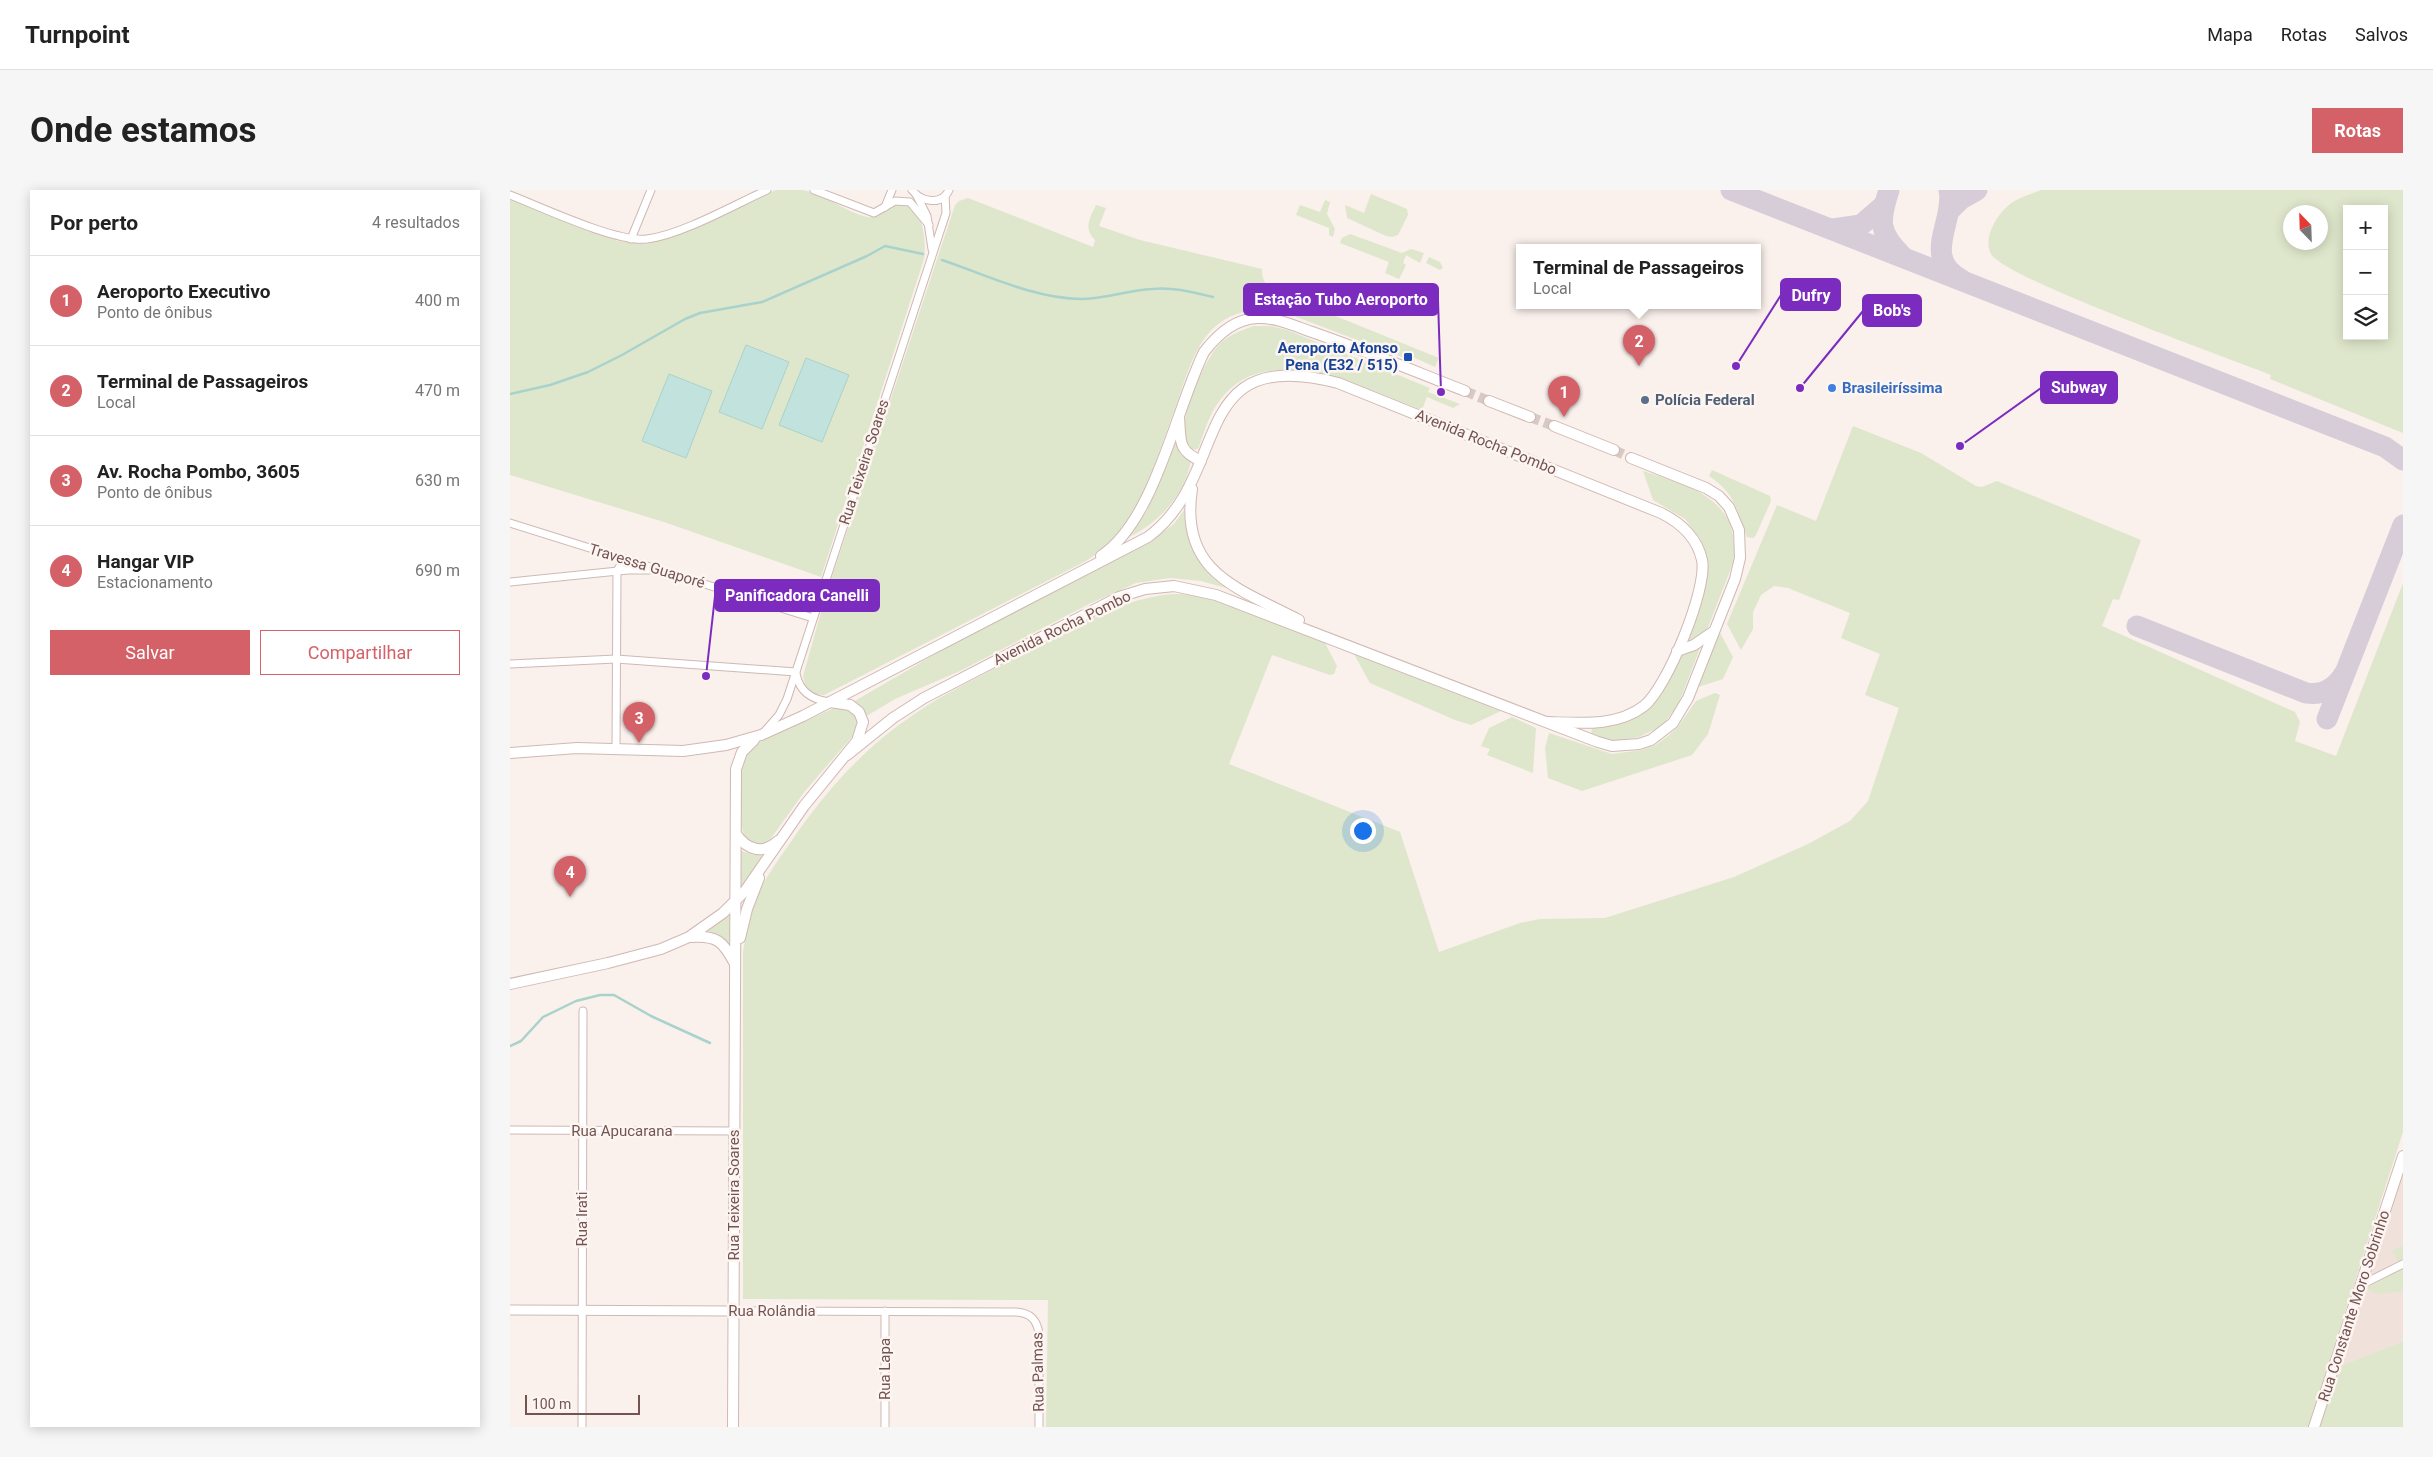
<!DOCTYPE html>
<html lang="pt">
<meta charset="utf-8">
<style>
:root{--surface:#fff;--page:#f6f6f6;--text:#222;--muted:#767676;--line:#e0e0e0;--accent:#d46168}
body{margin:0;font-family:Roboto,sans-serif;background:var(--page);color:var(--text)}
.controls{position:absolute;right:15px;top:15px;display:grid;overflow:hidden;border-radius:0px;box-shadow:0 2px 12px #0003}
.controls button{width:45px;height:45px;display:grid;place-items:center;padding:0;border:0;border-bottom:1px solid var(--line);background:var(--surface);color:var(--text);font:25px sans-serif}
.compass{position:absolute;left:1773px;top:15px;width:45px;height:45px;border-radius:50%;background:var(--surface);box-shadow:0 2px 12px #0003;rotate:337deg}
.scale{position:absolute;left:15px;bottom:12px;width:115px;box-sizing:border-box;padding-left:5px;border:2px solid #735451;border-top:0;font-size:14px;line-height:18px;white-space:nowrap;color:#735451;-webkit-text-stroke:4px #fdf5f2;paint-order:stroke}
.you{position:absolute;left:852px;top:640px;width:18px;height:18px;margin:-12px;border:4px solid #fff;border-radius:50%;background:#1a73e8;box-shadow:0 0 0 8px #1a73e833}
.badge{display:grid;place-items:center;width:32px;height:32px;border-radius:50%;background:var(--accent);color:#fff;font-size:16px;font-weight:700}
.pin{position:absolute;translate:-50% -41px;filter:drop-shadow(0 1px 2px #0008)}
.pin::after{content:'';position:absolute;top:26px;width:18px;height:15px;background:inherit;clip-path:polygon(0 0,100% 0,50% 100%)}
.popup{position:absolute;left:1006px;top:54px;width:245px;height:65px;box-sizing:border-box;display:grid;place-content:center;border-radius:0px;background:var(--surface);filter:drop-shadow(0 1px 4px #0005);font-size:16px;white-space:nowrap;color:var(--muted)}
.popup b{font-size:19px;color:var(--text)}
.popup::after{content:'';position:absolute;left:50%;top:100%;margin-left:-10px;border:10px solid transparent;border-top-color:var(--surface)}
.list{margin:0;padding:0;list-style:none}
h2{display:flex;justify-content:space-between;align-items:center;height:65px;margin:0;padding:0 20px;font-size:21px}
h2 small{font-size:16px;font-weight:400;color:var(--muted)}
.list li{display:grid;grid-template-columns:32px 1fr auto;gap:15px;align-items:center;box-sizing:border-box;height:90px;padding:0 20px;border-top:1px solid var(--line)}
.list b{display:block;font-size:19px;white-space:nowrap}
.list p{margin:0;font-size:16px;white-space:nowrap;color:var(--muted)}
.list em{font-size:16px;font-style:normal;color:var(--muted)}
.actions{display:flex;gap:10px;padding:15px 20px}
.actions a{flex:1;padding:11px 0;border:1px solid var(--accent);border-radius:0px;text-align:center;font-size:18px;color:var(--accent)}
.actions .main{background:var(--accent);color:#fff}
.icon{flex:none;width:28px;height:28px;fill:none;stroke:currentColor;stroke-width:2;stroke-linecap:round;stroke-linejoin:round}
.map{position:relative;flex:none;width:1893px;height:1237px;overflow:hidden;border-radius:0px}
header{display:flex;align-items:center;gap:30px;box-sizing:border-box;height:70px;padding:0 25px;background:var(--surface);border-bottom:1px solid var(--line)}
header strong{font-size:24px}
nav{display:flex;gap:28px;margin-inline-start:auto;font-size:18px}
.intro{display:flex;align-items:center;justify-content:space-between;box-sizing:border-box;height:120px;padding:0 30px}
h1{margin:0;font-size:35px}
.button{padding:12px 22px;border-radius:0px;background:var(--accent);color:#fff;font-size:18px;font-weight:700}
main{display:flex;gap:30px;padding:0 30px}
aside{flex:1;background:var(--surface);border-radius:0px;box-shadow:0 2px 12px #0003}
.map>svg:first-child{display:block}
.residential{fill:#f1e1db}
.green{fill:#dee7cb;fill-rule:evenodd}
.water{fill:#c2e2de;stroke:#a9d2cd}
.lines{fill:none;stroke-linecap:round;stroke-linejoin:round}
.stream{stroke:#a9d2cd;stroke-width:2.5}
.taxiway{stroke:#d6cdd8;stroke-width:21}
.secondary-tunnel{stroke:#d8c9c5;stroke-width:10;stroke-dasharray:10 5;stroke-linecap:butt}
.minor-casing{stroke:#ceb9b5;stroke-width:9}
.tertiary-casing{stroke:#ceb9b5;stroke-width:11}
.secondary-casing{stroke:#d0b8b3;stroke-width:12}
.minor{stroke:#fff;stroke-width:7}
.tertiary{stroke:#fff;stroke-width:9}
.secondary{stroke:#fff;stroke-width:10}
.transit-dot{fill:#1a4fb4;stroke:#fdf5f2;stroke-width:2}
.shop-dot{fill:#3f7fe0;stroke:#fdf5f2;stroke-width:2}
.service-dot{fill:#5c6f8a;stroke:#fdf5f2;stroke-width:2}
.labels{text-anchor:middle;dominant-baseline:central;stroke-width:5;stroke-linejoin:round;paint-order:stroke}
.transit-label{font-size:15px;font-weight:bold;fill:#164399;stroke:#fdf5f2;text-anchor:end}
.shop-label{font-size:15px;font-weight:bold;fill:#366cbe;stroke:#fdf5f2;text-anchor:start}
.service-label{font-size:15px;font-weight:bold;fill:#4e5e75;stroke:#fdf5f2;text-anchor:start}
.street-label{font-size:15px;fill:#735451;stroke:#fdf5f2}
.leader{fill:none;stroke:#7b2cbf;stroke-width:2}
.callout-dot{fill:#7b2cbf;stroke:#fdf5f2;stroke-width:2}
.callout{fill:#7b2cbf;stroke:#7b2cbf;stroke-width:2}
.callout-label{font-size:16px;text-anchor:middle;font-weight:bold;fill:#fff}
</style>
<header>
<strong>Turnpoint</strong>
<nav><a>Mapa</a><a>Rotas</a><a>Salvos</a></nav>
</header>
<div class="intro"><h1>Onde estamos</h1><a class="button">Rotas</a></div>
<main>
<aside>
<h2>Por perto<small>4 resultados</small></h2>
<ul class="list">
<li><span class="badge">1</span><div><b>Aeroporto Executivo</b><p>Ponto de ônibus</p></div><em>400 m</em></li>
<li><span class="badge">2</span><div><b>Terminal de Passageiros</b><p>Local</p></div><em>470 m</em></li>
<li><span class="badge">3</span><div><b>Av. Rocha Pombo, 3605</b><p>Ponto de ônibus</p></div><em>630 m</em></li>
<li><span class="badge">4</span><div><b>Hangar VIP</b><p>Estacionamento</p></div><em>690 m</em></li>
</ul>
<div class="actions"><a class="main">Salvar</a><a>Compartilhar</a></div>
</aside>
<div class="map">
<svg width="1893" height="1237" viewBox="0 0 1893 1237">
<rect width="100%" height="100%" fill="#faf0ec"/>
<!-- residential -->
<path class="residential" d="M1893,984V1151L1830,1176L1844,1134Z"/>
<!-- green -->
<g class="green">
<path d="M266,0C275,0 284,0 293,0C315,4 335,22 357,27C370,29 373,18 384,15C413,7 417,51 414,69L311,387L154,332L0,285V8L107,51L136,54L162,47Z"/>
<path d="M1531,0H1893V243L1760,189L1761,185C1721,169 1494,88 1481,64C1472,47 1489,21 1503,12C1511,7 1522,4 1531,0ZM1837,19H1874V146H1837ZM1780,22H1810V52H1780Z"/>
<path d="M861,4L897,19L898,25L888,45L882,47L876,46L837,28L835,15L854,23Z"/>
<path d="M458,8L583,57L585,50C573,38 580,28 586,15L596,18L589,36L630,50L752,79C752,90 755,95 764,101L929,168L925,177L894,163L892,167L784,126C758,119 735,116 711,132C684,150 675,192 664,221C651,256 639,294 623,327C614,345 592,360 576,371L314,505L305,504L296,498L293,486L315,408L445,15L449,11Z"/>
<path d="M815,10L820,12L817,24L825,39L823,47L819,45V38L786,25L790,15L810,22Z"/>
<path d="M840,44L892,63L901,59L914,63L910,73L896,65L893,73L896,75L889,89L875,83L879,72L830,53L832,48Z"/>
<path d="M919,67L930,72L933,78L930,80L916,73Z"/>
<path d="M744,136H761L777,140L920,198L918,202L950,214L943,218L917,207L912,220C855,199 757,147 710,210C699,224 694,243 688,259L682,260C677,255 674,251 674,243C672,223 694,172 707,157C717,145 730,141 744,136Z"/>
<path d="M1343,236L1411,263L1466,296L1472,297L1487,291L1631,350L1609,410L1603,409L1592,436L1785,522L1790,532L1785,551L1826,566L1893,393V942L1798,1237H536L538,1110L233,1109V762C236,745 239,727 245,711C253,691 266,673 278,656C313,604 353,558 406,523C443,498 485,479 525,458C570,435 613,407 665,404C709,403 774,437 815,453L827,476L824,484L820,485L762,465L719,574L890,642L929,762L1010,733L1030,729L1095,728L1224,687L1298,654L1340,631L1358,611L1389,518L1355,505L1370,464L1331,448L1340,423L1278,398L1264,396L1251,405L1243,422V439L1231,460L1217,434L1267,315L1306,331Z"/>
<path d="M665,247L670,264L681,271C674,305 650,332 619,347L637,321Z"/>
<path d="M1202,280L1260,306L1261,311L1246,345L1243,348L1237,347C1226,319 1226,304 1199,286Z"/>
<path d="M1133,281C1181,296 1233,310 1223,373L1168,515L1152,536L1129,547L1107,551L1081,545L1082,537L1128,524L1145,511L1155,495L1192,403L1198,381L1197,365L1190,348L1175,329L1143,310Z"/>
<path d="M674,320C681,355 693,375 720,399L691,391L660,388L626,393L579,414L450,481L385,509L355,527L343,512L467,440L633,356L664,334Z"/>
<path d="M1209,441L1223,467L1213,489L1185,498Z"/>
<path d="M844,464L991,521L961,535L945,530L860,493Z"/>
<path d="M1205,503L1210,505L1198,544L1182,565L1072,601L1038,588L1035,558L1039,543L1102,564L1132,560L1146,555L1158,546L1168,537L1186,511Z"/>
<path d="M326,517H333L344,523L348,534L347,541L295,601L259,651C229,671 230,623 230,607C229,598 227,588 229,579C230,572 235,565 237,558Z"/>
<path d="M1002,527L1026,538L1023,583L977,565L980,559L971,556L979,538Z"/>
<path d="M229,660L243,665L255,664L232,696H229Z"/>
<path d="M220,723V755L209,745L198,741Z"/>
<path d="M1893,1055V1072L1890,1074L1882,1061Z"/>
<path d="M1893,1079V1101L1869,1104L1855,1099Z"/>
<path d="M1893,1151V1237H1809L1830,1176Z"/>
</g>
<!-- water -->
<g class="water">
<path d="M236,155L279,172L252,239L209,222Z"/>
<path d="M296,168L339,185L312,252L269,235Z"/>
<path d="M159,184L202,201L176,268L132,251Z"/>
</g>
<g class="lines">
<!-- stream -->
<g class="stream">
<path d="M432,70C474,84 525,109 571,109C595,109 618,100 642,99C663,97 682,102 703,107"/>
<path d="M0,204L40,195L78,182L112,165L175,129L190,123L252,112L357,66L375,56L413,64"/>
<path d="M0,856L11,851L33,827L66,811L90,805H104L141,826L200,853"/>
</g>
<!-- taxiway -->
<g class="taxiway">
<path d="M1221,0L1875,257L1893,270"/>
<path d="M1379,0C1369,31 1368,42 1392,66"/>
<path d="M1439,0C1446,30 1410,68 1452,90"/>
<path d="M1440,20L1451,9L1467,0"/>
<path d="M1323,39L1351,35L1373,16"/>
<path d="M1627,436L1796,503C1813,506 1826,497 1834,484"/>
<path d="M1817,529L1893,335"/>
</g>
<!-- secondary-tunnel -->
<g class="secondary-tunnel">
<path d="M955,201L979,211"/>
<path d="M1020,227L1044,236"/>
<path d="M1104,260L1121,268"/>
</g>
<defs>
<g id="minor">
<path d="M304,0L364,23L385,11L400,12L419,35"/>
<path d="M402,0C411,12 432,16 439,0"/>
<path d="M0,5C31,17 107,53 137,49C171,45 224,15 257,0"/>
<path d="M407,6L417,26L422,59"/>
<path d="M375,17L382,0"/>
<path d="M121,49L141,0"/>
<path d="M0,333L303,428"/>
<path d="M0,392L118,380H141"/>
<path d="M0,474L106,469L286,482"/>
<path d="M286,484C290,502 301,509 319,512"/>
<path d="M255,541L269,525L277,509L436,23L435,6"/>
<path d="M106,559L107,381L114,369"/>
<path d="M0,940L225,941"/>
<path d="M1851,1095L1893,1074"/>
<path d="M224,1121L506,1122C520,1123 527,1129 529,1144V1237"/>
<path d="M72,1237L73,821"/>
<path d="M375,1237V1121"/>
</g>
<path id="tertiary" d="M0,1120L224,1121"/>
<g id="secondary">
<path d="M979,211L1020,227"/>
<path d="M669,227C671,251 667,260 691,271"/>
<path d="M1044,236L1104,260"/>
<path d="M682,299C669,383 728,398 789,430"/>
<path d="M591,366C645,330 665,221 694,162C707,145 724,129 747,128C765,127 785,136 802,142C854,160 904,181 955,201"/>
<path d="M1167,461L1184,455L1203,442"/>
<path d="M0,563L67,558L173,561L216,555L251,545L293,526L638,347C723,284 675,153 828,193L1151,323C1171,333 1187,347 1192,370C1198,398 1157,498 1134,516C1107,537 1070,533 1038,532"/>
<path d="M337,565L383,528L414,508L609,407L635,399L664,396L706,405L1088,552L1102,556L1129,554L1141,550L1163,533L1178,508L1225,389L1230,368L1229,340L1219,317L1209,306L1196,298L1121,268"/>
<path d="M226,644C237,660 253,665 268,651"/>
<path d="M180,747C207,745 213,751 225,774"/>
<path d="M230,748L237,719L249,688"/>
<path d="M0,794L98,773L151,759L179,747L213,723L235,701L294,616L347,551L353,532L349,522L340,515L320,512"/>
<path d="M223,1237L226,579L232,562L244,550"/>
<path d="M1804,1237L1893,966"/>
</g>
</defs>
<!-- minor casing -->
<use href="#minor" class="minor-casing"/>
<!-- tertiary casing -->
<use href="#tertiary" class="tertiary-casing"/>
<!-- secondary casing -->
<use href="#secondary" class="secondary-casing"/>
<!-- minor -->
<use href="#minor" class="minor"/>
<!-- tertiary -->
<use href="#tertiary" class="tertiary"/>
<!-- secondary -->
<use href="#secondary" class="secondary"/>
</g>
<!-- markers -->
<rect class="transit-dot" x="893" y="162" width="10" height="10" rx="2.5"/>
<circle class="shop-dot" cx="1322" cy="198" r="5"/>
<circle class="service-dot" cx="1135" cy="210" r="5"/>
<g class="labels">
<!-- transit labels -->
<g class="transit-label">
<text x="888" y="158">Aeroporto Afonso<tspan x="888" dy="17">Pena (E32 / 515)</tspan></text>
</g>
<!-- shop labels -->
<g class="shop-label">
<text x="1332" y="198">Brasileiríssima</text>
</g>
<!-- service labels -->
<g class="service-label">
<text x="1145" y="210">Polícia Federal</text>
</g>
<!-- street labels -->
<g class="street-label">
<text transform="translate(976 252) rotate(22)">Avenida Rocha Pombo</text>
<text transform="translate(354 272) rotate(-72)">Rua Teixeira Soares</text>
<text transform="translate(137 376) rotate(17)">Travessa Guaporé</text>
<text transform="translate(552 438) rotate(-26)">Avenida Rocha Pombo</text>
<text x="112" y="941">Rua Apucarana</text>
<text transform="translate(224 1005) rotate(-90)">Rua Teixeira Soares</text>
<text transform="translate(72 1029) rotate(-90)">Rua Irati</text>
<text transform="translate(1844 1116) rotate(-72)">Rua Constante Moro Sobrinho</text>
<text x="262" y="1121">Rua Rolândia</text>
<text transform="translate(375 1179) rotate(-90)">Rua Lapa</text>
<text transform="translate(528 1182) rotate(-91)">Rua Palmas</text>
</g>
</g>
<!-- callouts -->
<path class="leader" d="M1226 176L1271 105M931 202L928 110M1290 198L1353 121M1450 256L1531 198M196 486L205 406"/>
<g class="callout-dot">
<circle cx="1226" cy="176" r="5"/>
<circle cx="931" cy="202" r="5"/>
<circle cx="1290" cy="198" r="5"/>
<circle cx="1450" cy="256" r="5"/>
<circle cx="196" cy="486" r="5"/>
</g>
<g class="callout">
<rect x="1271" y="89" width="59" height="31" rx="5"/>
<rect x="734" y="94" width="194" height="31" rx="5"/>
<rect x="1353" y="105" width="58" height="31" rx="5"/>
<rect x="1531" y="182" width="76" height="31" rx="5"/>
<rect x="205" y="390" width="164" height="31" rx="5"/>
</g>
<g class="callout-label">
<text x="1301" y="111">Dufry</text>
<text x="831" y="115">Estação Tubo Aeroporto</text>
<text x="1382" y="126">Bob's</text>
<text x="1569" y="203">Subway</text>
<text x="287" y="411">Panificadora Canelli</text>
</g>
</svg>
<div class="controls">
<button>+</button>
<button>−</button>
<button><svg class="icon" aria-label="layers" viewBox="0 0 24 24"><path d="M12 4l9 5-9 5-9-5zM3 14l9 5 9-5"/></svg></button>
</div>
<svg class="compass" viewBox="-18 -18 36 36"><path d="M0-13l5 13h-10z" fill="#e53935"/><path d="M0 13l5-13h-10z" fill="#767676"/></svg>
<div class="scale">100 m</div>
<div class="you"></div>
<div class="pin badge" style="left:1054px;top:227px">1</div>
<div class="pin badge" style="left:1129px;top:176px">2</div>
<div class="popup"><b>Terminal de Passageiros</b>Local</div>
<div class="pin badge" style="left:129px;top:553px">3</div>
<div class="pin badge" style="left:60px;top:707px">4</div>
</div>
</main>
